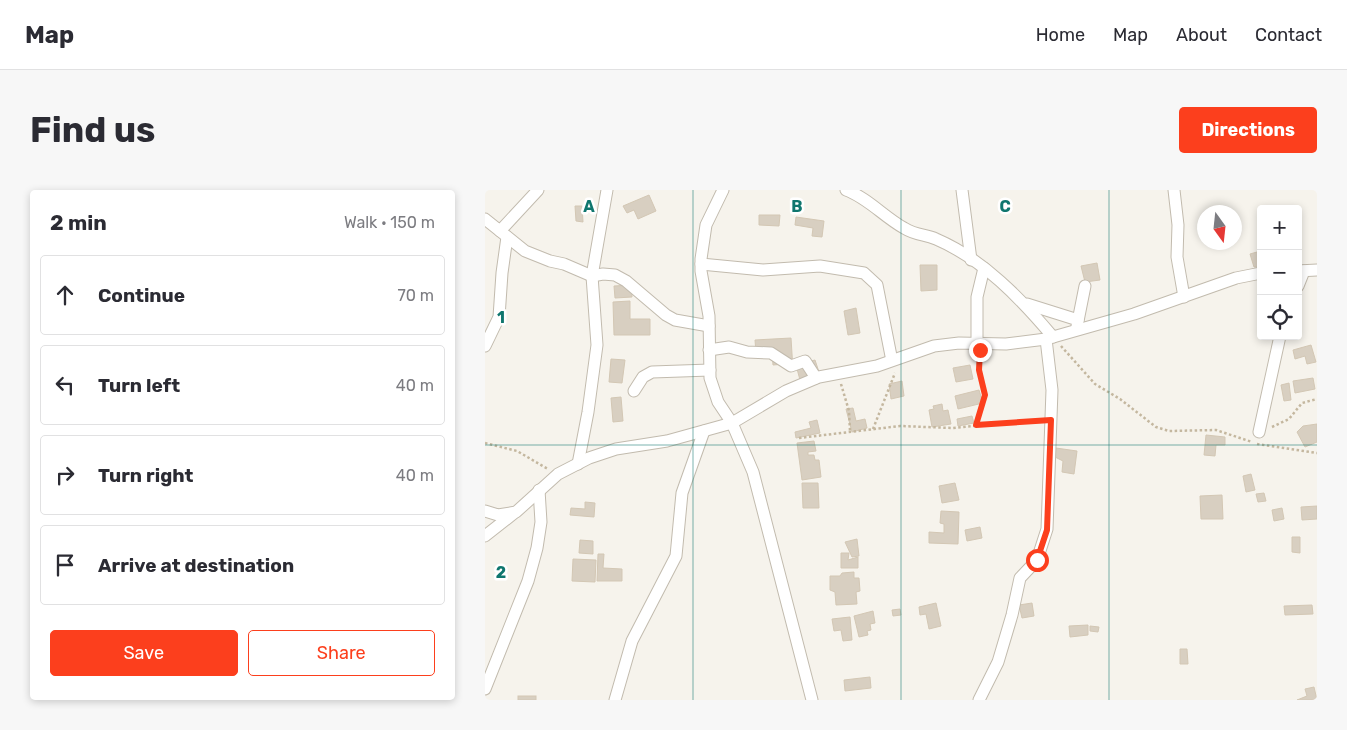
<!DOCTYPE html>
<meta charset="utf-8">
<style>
:root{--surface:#fff;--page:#f7f7f7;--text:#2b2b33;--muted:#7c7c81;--line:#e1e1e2;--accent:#fc3f1d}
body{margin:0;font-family:Rubik,sans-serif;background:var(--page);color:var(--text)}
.controls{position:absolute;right:15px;top:15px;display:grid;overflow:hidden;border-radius:5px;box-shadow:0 2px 8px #0003}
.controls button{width:45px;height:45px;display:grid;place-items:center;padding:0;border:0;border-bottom:1px solid var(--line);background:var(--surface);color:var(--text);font:25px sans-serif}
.compass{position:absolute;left:712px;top:15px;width:45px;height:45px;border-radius:50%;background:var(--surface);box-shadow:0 2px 8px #0003;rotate:165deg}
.stop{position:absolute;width:15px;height:15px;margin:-11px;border:4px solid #fc3f1d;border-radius:50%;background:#fff}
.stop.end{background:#fc3f1d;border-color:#fff;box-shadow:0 1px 5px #0008}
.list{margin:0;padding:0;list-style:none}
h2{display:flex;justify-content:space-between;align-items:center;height:65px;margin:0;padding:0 20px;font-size:21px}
h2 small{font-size:16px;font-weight:400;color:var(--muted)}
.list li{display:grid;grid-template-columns:32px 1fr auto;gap:15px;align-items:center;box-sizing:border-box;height:80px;margin:0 10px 10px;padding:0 10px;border:1px solid var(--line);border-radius:5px}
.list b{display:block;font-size:19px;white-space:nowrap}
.list em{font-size:16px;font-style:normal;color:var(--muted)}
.actions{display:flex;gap:10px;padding:15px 20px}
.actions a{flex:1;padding:11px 0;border:1px solid var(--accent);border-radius:5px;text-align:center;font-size:18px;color:var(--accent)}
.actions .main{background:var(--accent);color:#fff}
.icon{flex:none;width:28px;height:28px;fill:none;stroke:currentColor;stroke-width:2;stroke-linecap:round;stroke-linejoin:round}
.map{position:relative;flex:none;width:832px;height:510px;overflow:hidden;border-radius:5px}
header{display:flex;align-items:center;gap:30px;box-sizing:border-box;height:70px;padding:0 25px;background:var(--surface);border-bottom:1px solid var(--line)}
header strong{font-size:24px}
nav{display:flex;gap:28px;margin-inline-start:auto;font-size:18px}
.intro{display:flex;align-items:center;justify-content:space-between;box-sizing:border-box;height:120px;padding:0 30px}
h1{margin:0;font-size:35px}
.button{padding:12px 22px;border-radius:5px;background:var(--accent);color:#fff;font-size:18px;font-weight:700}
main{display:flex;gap:30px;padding:0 30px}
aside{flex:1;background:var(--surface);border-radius:5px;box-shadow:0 2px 8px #0003}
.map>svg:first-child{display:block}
.building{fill:#d8cfc1;stroke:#d3c7b4}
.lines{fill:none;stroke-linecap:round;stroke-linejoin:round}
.street-casing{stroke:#c2bbae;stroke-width:13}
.path{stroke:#c4b79f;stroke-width:2.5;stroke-dasharray:2.5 2.5;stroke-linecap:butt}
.street{stroke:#fff;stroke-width:11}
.route{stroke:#fc3f1d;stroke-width:6}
.grid{fill:none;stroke:#0f766e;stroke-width:1;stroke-opacity:0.55}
.grid-label{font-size:16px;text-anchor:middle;font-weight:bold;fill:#0f766e;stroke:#fff;stroke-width:5;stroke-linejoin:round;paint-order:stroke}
</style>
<header>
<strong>Map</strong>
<nav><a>Home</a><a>Map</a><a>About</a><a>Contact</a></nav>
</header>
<div class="intro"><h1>Find us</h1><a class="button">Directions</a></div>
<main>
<aside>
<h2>2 min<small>Walk · 150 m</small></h2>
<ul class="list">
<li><svg class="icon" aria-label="ahead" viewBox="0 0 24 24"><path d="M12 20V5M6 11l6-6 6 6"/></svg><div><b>Continue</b></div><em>70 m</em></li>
<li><svg class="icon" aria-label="left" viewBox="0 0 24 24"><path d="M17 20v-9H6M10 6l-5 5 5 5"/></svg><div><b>Turn left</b></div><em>40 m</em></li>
<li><svg class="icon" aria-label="right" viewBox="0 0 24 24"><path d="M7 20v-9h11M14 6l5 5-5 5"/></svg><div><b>Turn right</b></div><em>40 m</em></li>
<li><svg class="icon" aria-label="arrive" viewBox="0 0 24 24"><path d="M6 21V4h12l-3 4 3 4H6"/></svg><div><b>Arrive at destination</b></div></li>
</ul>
<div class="actions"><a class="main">Save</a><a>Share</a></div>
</aside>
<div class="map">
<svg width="832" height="510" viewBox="0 0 832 510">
<rect width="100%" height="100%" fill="#f6f3ec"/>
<!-- building -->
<g class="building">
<path d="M164,5L171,21L153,29L149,20L142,23L138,16Z"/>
<path d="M90,16H97L98,32L91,31Z"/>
<path d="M274,25H295L294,36L274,35Z"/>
<path d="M311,27L339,31L337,47L327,46L328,38L310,35Z"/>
<path d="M772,62L776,65V77H769L765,64Z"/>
<path d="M612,73L615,90L600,92L596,76Z"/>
<path d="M435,75H452V100L436,101Z"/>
<path d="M147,95V107L130,108L129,96Z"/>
<path d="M145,111V129H165V145H129L128,112Z"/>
<path d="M371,118L375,143L363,145L359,121Z"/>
<path d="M306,148L308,180H301L300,174L288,175L287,162L271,163L270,150Z"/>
<path d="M826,155L831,172L822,174L820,166L810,169L808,160Z"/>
<path d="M126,169L140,170L137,193L124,192Z"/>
<path d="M330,170L335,185L315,190L311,175Z"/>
<path d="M485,175L488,189L471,192L468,178Z"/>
<path d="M828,188L830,199L810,203L808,191Z"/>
<path d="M417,191L419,206L406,209L404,194Z"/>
<path d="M804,193L806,210L799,211L796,195Z"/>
<path d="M494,200L498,213L473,219L470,206Z"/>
<path d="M136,207L138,231L128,232L126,208Z"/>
<path d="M457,214L458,221L463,220L466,234L447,237L444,220L449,219L448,216Z"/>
<path d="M368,218L371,231L380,229L382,238L367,242L361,219Z"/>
<path d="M487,226L489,233L473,236L472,229Z"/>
<path d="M332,230L335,243L311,248L310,242L326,238L324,232Z"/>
<path d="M832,234V252L820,257L812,242L818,236Z"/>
<path d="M721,245L740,247V255H731L730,266L719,265Z"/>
<path d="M329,251L331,261L323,262V265H329L330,270H334L336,287L317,290L312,253Z"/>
<path d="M571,258L592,261L589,284L577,282L578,271L570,267Z"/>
<path d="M766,284L770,300L761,302L758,286Z"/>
<path d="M317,293H333L334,318H318Z"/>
<path d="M470,293L474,310L457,313L454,296Z"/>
<path d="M779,303L781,311L773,312L771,304Z"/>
<path d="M737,305L738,329H716L715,306Z"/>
<path d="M100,312L110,313L109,327L85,325L86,318L100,319Z"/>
<path d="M832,316V329L817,330L816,317Z"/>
<path d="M797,318L799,329L789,331L787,320Z"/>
<path d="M456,321L474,322L473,354L444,353V342L459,343V334L455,333Z"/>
<path d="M495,337L497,348L482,351L480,340Z"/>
<path d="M807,347H815V363L807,362Z"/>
<path d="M372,349L374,366L367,367L360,352Z"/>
<path d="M95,350L108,351V364L94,363Z"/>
<path d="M356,363H364L363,370L373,367V378H356Z"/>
<path d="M113,364H119L118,378L137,379V391H112Z"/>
<path d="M88,369L111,370L110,392L87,391Z"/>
<path d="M369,382V388H374L375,401L371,402L372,414L351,415L350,402L345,400V386H355L357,383Z"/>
<path d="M451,413L456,436L444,439L441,424L435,425L434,417Z"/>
<path d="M547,413L549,426L537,428L534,415Z"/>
<path d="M827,415L828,424L800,425L799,416Z"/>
<path d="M415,419L416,425L408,426L407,420Z"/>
<path d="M388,421L390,433L385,434L386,440L382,441L383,445L374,447L369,426Z"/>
<path d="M365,427L367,450L358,451L356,440L349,441L347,429Z"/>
<path d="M603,435V445L585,447L584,436Z"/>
<path d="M605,436L614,437L613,442L605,441Z"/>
<path d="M695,459H702L703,474H695Z"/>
<path d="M385,487L386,498L360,501L359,490Z"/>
<path d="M829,497L832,510H812L822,506L820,499Z"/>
<rect x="33" y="506" width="18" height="4"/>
</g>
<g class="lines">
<defs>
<g id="street">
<path d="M238,0L221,35L216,69V81L224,126L225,188L233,212L247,233L268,282L327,510"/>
<path d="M361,0C383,8 399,27 419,38C432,46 440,44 451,49C498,69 536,109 568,147"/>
<path d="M477,0L486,70"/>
<path d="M689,0L693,35L692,67L699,107"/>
<path d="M0,29L15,41L53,0"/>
<path d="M15,41L40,61L65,71L79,74L107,86L118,84L130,85L141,91L181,125L190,130L224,136"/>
<path d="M216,74L278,80L335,76L379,83L392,95L406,166"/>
<path d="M813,81L832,80"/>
<path d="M813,96L819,81"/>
<path d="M542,114L593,130"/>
<path d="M592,136L600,96"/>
<path d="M492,154V107L499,78"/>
<path d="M0,156L14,127L17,83L22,47"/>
<path d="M224,160L244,157L262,162L286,163L306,176L320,171L331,188"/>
<path d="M149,201L158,187L167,182L225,180"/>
<path d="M774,242L795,146"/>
<path d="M93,274L103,222L112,155L107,86L122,0"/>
<path d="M0,321L13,325L31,322L73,284L104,268L131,259L182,251L247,233L301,201L334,187L392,176L449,156L474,153L521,154L561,149L649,124L751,88L776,83"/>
<path d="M0,346L28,324"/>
<path d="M0,499L43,391L52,358L56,332L54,300"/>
<path d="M130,510L147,451L191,366L197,303L219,241"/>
<path d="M494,510L513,472L527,425L535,388L552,370L562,339L567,200L561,149"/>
</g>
</defs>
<!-- street casing -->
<use href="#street" class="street-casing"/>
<!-- path -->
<g class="path">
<path d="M576,156L610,194L635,209L671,237L684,241L731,240L767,252"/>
<path d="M356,194L364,221L365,241"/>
<path d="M491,235C506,205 493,194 495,164"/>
<path d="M787,237L804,229L817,213L832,209"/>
<path d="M388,239L410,183"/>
<path d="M314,248L415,236L468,238L554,230"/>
<path d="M0,253L32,261L63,279"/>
<path d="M772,254L832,263"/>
</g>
<!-- street -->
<use href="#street" class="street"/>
</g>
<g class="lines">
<!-- route -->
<path class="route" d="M495,160L494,180L500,205L491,235L566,230L562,340L552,370"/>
</g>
<!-- grid -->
<path class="grid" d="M208,0V510M416,0V510M624,0V510M0,255H832"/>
<g class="grid-label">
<text x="104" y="22">A</text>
<text x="312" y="22">B</text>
<text x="520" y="22">C</text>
<text x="16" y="133">1</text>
<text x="16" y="388">2</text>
</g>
</svg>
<div class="controls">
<button>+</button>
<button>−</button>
<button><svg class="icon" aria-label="locate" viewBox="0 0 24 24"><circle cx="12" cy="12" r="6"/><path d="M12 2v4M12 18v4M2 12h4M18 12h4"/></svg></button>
</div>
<svg class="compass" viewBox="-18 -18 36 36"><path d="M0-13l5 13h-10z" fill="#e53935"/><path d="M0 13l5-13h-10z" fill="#7c7c81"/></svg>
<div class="stop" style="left:552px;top:370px"></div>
<div class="stop end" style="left:495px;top:160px"></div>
</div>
</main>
